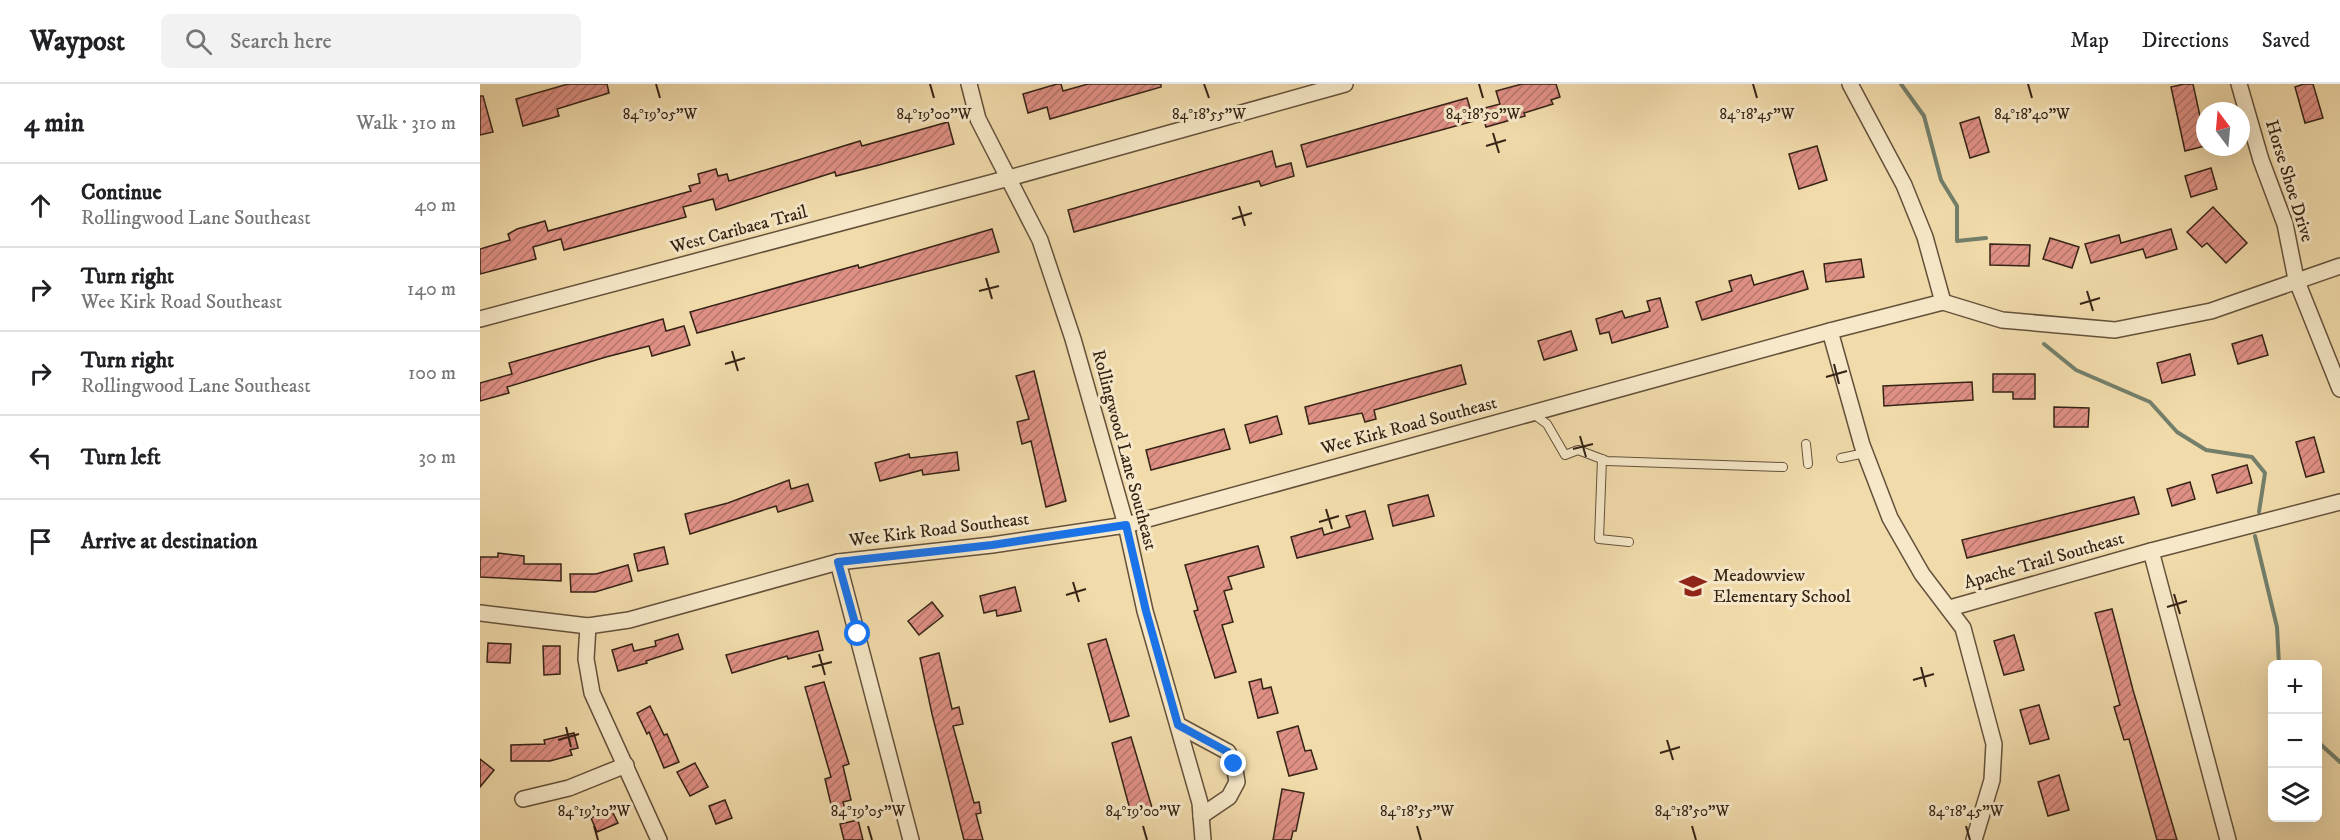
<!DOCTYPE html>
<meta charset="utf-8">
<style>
:root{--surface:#fff;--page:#f2f2f2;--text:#202124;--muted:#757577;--line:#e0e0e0}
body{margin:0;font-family:"IM FELL DW Pica",serif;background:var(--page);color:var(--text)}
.controls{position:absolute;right:18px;bottom:18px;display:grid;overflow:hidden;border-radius:9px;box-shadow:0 6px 24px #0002}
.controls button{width:54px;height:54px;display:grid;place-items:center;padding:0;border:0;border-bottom:2px solid var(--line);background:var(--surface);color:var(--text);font:30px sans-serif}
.compass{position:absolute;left:1716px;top:18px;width:54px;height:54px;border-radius:50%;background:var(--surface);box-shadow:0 6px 24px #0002;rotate:344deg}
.stop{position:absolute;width:18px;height:18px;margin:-14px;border:4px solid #1a73e8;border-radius:50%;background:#fff}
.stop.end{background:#1a73e8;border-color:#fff;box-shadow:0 2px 6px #0008}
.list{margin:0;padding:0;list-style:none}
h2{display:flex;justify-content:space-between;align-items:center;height:78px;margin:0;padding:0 24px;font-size:26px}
h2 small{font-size:20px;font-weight:400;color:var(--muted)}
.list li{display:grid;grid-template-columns:39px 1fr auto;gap:18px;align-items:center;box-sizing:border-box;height:84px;padding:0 24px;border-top:2px solid var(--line)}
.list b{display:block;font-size:22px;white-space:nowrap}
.list p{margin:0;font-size:20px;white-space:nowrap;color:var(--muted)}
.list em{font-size:20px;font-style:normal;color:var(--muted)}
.icon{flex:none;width:33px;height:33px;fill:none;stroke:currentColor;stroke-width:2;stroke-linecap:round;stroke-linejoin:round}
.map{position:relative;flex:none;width:1860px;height:756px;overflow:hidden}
header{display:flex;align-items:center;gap:36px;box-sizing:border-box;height:84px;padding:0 30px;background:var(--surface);border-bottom:2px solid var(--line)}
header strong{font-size:28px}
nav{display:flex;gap:33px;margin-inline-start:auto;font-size:21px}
.search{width:420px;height:54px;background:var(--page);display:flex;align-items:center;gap:15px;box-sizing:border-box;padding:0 21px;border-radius:9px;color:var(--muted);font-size:22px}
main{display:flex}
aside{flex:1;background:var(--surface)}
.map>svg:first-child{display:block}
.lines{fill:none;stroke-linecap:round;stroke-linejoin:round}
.stream{stroke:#737f6b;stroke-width:4}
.building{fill:url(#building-hatch);stroke:#352316;stroke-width:1.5}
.lane-casing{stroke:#64513b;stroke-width:10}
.street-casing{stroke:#64513b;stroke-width:18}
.lane{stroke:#f6e8c8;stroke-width:8}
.street{stroke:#f6e8c8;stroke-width:15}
.route{stroke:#1a73e8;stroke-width:8}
.ticks{fill:none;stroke:#352316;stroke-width:2}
.labels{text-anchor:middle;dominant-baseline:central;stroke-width:6;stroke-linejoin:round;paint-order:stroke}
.street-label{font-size:18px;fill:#352316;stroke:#f6e8c8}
.poi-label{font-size:18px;fill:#352316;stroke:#f6e8c8;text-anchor:start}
.ticks-label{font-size:15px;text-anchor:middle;fill:#352316;stroke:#f6e8c8;stroke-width:6;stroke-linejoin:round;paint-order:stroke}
</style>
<header>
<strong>Waypost</strong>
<div class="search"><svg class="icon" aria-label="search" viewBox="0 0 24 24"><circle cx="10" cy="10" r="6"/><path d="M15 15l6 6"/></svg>Search here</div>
<nav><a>Map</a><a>Directions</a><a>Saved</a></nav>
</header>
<main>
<aside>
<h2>4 min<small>Walk · 310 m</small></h2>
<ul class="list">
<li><svg class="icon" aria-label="ahead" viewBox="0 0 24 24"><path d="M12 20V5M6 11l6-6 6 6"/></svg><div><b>Continue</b><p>Rollingwood Lane Southeast</p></div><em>40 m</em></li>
<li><svg class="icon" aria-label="right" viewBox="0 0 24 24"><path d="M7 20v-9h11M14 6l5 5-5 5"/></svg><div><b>Turn right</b><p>Wee Kirk Road Southeast</p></div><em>140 m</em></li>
<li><svg class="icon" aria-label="right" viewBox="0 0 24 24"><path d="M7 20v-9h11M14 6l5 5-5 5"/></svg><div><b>Turn right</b><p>Rollingwood Lane Southeast</p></div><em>100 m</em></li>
<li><svg class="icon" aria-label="left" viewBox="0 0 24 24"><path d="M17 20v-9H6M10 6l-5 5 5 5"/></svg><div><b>Turn left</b></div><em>30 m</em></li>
<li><svg class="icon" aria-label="arrive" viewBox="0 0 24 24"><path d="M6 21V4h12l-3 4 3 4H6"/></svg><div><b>Arrive at destination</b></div></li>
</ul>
</aside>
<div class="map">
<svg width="1860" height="756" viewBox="0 0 1860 756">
<defs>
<pattern id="building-hatch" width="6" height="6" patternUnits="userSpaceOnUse" patternTransform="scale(1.5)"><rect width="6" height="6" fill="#df9085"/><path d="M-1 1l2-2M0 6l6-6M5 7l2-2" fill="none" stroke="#b6756c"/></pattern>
</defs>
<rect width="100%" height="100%" fill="#f1dbab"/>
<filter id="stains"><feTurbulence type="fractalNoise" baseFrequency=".00333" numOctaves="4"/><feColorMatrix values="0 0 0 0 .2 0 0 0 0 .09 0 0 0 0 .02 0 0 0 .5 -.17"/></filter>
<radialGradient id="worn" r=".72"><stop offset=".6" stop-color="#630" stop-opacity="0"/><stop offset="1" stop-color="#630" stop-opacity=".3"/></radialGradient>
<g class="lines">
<!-- stream -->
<g class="stream">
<path d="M1421,0L1444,32L1461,96L1477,122V157L1506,154"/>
<path d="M1564,260L1596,286L1670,318L1697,348L1726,366L1772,373L1785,389L1779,428"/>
<path d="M1775,452L1797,543L1799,580"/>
<path d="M1838,658L1860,678"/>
</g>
</g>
<!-- building -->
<g class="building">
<path d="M88,0H127L129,9L77,25L79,32L43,42L36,15Z"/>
<path d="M577,0H581L583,7L608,0H681V3L570,35L567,23L548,29L543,10Z"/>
<path d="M1042,0H1076L1080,13L1071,16L1073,20L1044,29L1045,32L1006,43L1001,25L1020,20L1016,7Z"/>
<path d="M1704,0H1713L1725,55V62L1705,67L1691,3Z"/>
<path d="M1824,0H1833L1843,34L1825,39L1815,3Z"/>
<path d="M0,12H3L13,48L0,51Z"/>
<path d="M987,14L994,37L827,83L821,61Z"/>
<path d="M1499,33L1509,68L1490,74L1480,39Z"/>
<path d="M468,38L474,60L399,81L356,92L355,88L236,126L233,115L203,123L206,133L84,166L81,155L53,163L56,175L0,190V165L30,156L28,150L37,145L65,137L68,147L211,107L209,102L220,99L218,90L236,85L238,92L247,90L249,97L380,57L382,62Z"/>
<path d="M1337,62L1347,96L1319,105L1309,70Z"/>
<path d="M792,67L796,83L811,79L814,92L781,102L779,97L594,148L588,126Z"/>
<path d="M1731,84L1737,105L1711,113L1705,92Z"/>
<path d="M1733,123L1767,159L1746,179L1727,159L1722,163L1707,148Z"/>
<path d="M512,145L519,168L217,249L210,228L378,181L379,184Z"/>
<path d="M1691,145L1697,165L1666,174L1663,165L1611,179L1605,160L1639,151L1641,159Z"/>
<path d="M1570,154L1599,163L1592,184L1563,175Z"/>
<path d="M1510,160L1550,161L1549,182L1510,181Z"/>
<path d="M1381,175L1384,193L1346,198L1344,180Z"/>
<path d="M1323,187L1328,205L1222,236L1216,218L1252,207L1249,197L1271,191L1274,201Z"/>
<path d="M1180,214L1188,243L1132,259L1129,248L1120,250L1116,235L1142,227L1145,234L1170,227L1167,217Z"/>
<path d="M183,235L186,247L204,242L210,261L172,272L169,262L126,273L27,303L29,309L0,317V299L32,290L29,279Z"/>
<path d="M1091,247L1097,266L1064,276L1058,257Z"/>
<path d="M1782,251L1788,271L1758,280L1752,260Z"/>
<path d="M1710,270L1715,291L1682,299L1677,279Z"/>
<path d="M981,281L986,300L894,326L896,335L885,338L882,329L829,340L825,323Z"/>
<path d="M554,287L586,417L566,423L551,357L542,360L537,338L549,335L536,292Z"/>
<path d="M1513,290H1555V315H1533V308H1513Z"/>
<path d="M1492,298L1493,316L1404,322L1403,302Z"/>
<path d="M1574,323L1609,324L1608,343H1574Z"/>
<path d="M797,332L802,350L770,359L765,341Z"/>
<path d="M744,345L750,365L671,386L666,366Z"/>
<path d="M1834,353L1844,388L1826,393L1816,358Z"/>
<path d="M477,368L479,386L443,391L442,386L400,397L395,379L429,370L430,374Z"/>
<path d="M1767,381L1772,399L1737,409L1732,391Z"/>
<path d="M309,396L311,405L328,400L333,417L298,428L296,422L210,450L205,430L248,419Z"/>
<path d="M1710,398L1715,415L1692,422L1687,405Z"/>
<path d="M948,411L954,432L913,442L908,421Z"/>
<path d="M1654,413L1659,430L1487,474L1482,456Z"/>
<path d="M885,427L893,455L817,474L811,453L842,444L844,451L870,443L866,432Z"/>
<path d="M778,462L784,483L748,493L752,505L744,507L753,538L742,541L756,588L735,594L714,527L718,526L705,481Z"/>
<path d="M184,463L188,480L158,487L154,470Z"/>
<path d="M18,469L44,472V480H81V497L0,493V473H18Z"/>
<path d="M148,481L152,497L115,508H91L90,490H116Z"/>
<path d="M535,503L541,527L517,532L516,526L504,529L500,512Z"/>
<path d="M452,518L463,532L439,551L428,537Z"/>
<path d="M1632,525L1653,606L1697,756H1677L1649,655L1644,656L1634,623L1640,621L1615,529Z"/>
<path d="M338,547L343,566L308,575L307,572L252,589L246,571Z"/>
<path d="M198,550L203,565L166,577L167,579L138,587L132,566L152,560L154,567L176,562L175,557Z"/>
<path d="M1534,551L1544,586L1524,591L1514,557Z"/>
<path d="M626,555L649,632L630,638L608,560Z"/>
<path d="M8,559L31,560L30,579L7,578Z"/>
<path d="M63,562H80V590L64,591Z"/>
<path d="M459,569L472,625L479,623L483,640L473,642L494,719L499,718L501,729L496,730L503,756H484L452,630L440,574Z"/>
<path d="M781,595L783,605L791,603L798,629L778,634L769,598Z"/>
<path d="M344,598L369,680L363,682L371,716L363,718L366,730L354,733L345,695L351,693L325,603Z"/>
<path d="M1559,621L1569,655L1550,660L1540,626Z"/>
<path d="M170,622L184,651L187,650L199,678L184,684L169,648L167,650L157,629Z"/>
<path d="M818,642L825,667L831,666L837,685L809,692L797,648Z"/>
<path d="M94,649L98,664L90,666L92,671L70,677H31V661L65,660L64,656Z"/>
<path d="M651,653L673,727L652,733L632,659Z"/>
<path d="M0,675L14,686L0,703Z"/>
<path d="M215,679L228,703L210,712L197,688Z"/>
<path d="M1579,691L1589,726L1568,732L1558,698Z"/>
<path d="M802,705L824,709L816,747H813L811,756H793Z"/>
<path d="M245,716L252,734L236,740L229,722Z"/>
<path d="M131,725L138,739L117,748L111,734Z"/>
<path d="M378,736L383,756H364L360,740Z"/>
</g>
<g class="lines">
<defs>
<g id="lane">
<path d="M1052,329L1067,340L1085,371L1098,366L1127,377L1303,383"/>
<path d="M1326,360L1328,380"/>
<path d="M1361,374L1385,369"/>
<path d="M1122,375L1119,455L1149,458"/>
</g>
<g id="street">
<path d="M489,0L498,35L560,156L593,255L646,441L665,527L720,719L723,756"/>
<path d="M1370,0L1424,101L1445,153L1463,218"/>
<path d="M1759,0L1781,76L1805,140L1816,195L1860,305"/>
<path d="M0,235L529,94L865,0"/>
<path d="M1350,247L1382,361L1410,434L1442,490L1483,544L1514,660L1512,696L1494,756"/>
<path d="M1671,467L1748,756"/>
<path d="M358,478L431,756"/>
<path d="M1470,524L1671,467L1860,418"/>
<path d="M0,529L108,542L149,536L358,478L512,461L646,441L1350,247L1463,218L1522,236L1635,246L1731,227L1860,182"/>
<path d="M108,542L106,575L112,609L179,756"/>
<path d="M698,641L748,668L754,680L757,698L749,713L721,732"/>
<path d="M43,715L89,704L146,681"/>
</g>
</defs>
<!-- lane casing -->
<use href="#lane" class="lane-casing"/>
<!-- street casing -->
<use href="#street" class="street-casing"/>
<!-- lane -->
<use href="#lane" class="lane"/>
<!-- street -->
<use href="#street" class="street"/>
</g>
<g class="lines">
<!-- route -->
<path class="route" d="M378,550L358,478L512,461L646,441L666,527L698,641L748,668L754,680"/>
</g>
<!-- ticks -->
<path class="ticks" d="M176,0L180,14M450,0L454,14M724,0L729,14M999,0L1003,14M1273,0L1277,14M1548,0L1552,14M1013,49L1019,69M1006,62L1026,56M759,122L765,142M752,135L772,129M506,194L512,215M499,207L519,202M1607,207L1613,227M1600,220L1620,214M252,267L258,287M245,280L265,274M1354,280L1359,300M1346,293L1367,287M1100,352L1106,373M1093,365L1113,360M846,425L852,445M839,438L859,432M593,498L599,518M1694,510L1700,530M586,511L606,505M1687,523L1707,517M339,570L345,591M332,583L352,578M1441,583L1446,603M1433,596L1454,590M86,643L91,663M78,656L99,650M1187,656L1193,676M1180,669L1200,663M114,742L118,756M388,742L392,756M663,742L667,756M937,742L941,756M1212,742L1216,756M1486,742L1490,756"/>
<!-- icons -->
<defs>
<symbol id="school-bare" viewBox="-9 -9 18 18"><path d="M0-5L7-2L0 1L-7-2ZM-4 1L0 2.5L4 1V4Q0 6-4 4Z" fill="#8f2418" stroke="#f6e8c8" stroke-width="2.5" paint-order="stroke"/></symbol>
</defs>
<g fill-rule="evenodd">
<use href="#school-bare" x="1194" y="483" width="38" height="38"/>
</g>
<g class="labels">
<!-- street labels -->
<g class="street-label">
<text transform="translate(1809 97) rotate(73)">Horse Shoe Drive</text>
<text transform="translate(259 146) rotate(-15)">West Caribaea Trail</text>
<text transform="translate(929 342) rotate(-15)">Wee Kirk Road Southeast</text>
<text transform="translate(644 366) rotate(75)">Rollingwood Lane Southeast</text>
<text transform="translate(459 446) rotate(-7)">Wee Kirk Road Southeast</text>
<text transform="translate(1564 477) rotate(-16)">Apache Trail Southeast</text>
</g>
<!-- poi labels -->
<g class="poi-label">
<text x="1233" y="492">Meadowview<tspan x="1233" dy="21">Elementary School</tspan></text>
</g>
</g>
<g class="ticks-label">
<text x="180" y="35">84°19'05"W</text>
<text x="454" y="35">84°19'00"W</text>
<text x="729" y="35">84°18'55"W</text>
<text x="1003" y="35">84°18'50"W</text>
<text x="1277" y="35">84°18'45"W</text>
<text x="1552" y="35">84°18'40"W</text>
<text x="114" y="732">84°19'10"W</text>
<text x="388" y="732">84°19'05"W</text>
<text x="663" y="732">84°19'00"W</text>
<text x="937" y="732">84°18'55"W</text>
<text x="1212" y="732">84°18'50"W</text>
<text x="1486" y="732">84°18'45"W</text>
</g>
<rect width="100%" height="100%" filter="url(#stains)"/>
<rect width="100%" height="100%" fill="url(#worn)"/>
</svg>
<div class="controls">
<button>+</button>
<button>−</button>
<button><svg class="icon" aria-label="layers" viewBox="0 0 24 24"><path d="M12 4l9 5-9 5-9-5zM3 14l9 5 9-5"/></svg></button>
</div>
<svg class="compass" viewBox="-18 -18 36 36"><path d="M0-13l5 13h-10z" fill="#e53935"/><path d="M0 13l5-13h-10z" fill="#757577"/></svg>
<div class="stop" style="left:378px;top:550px"></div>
<div class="stop end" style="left:754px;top:680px"></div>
</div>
</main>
